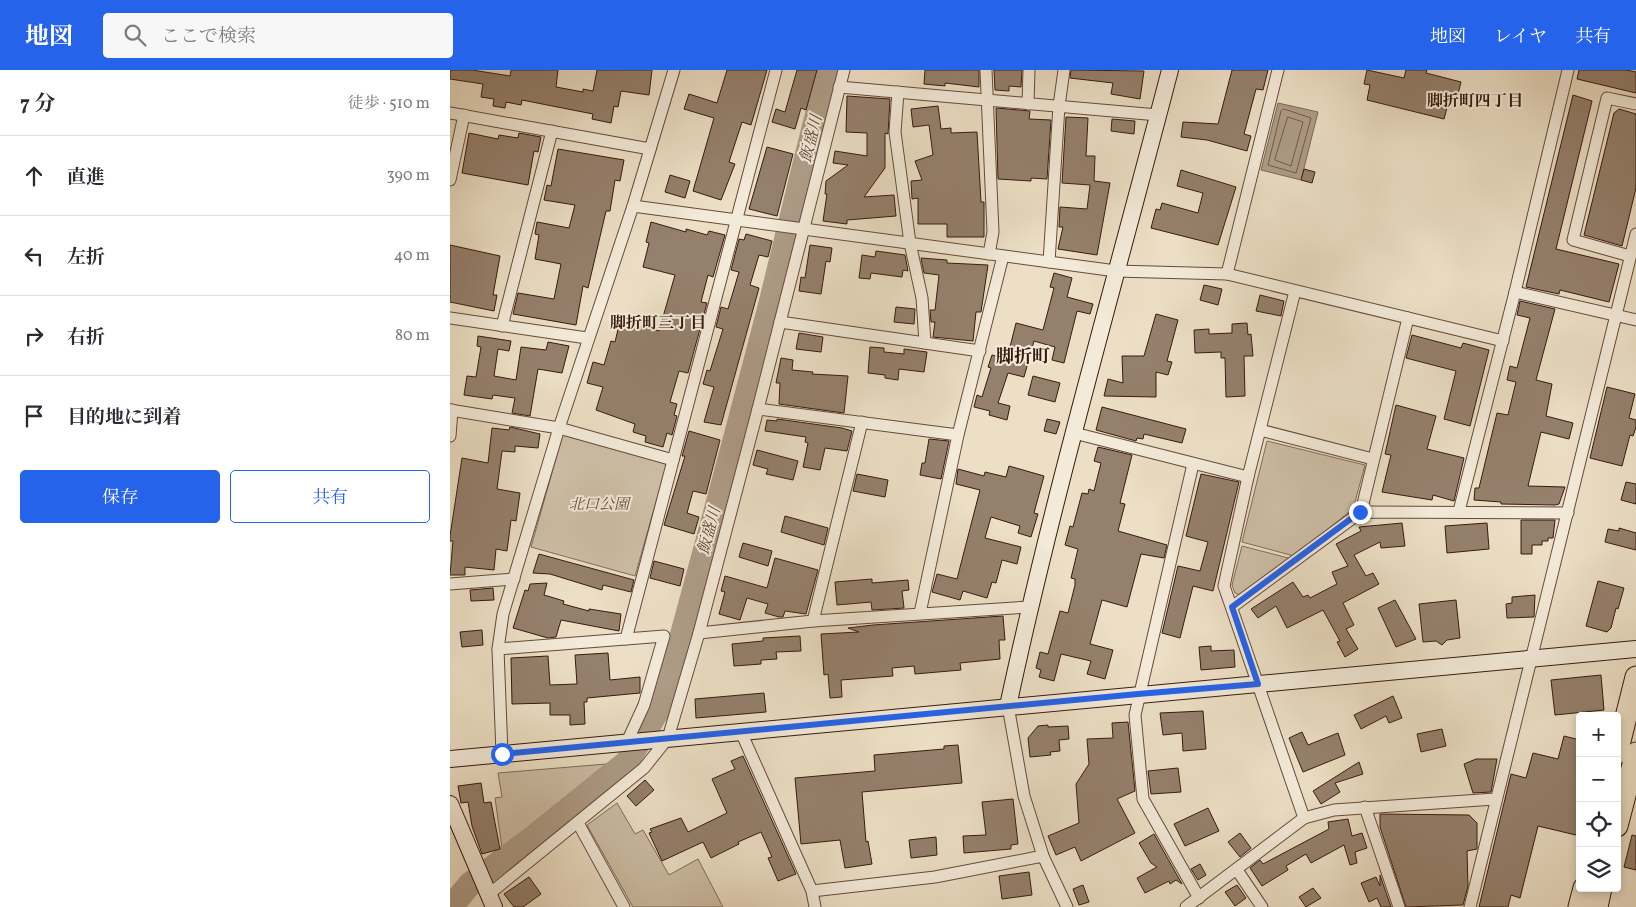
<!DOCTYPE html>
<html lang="ja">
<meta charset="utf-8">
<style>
:root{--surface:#fff;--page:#f7f7f7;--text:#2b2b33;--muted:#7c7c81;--line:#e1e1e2;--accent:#2563eb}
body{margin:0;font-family:Vollkorn,"Noto Serif JP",serif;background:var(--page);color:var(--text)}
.controls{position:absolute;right:15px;bottom:15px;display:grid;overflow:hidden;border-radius:5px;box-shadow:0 2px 8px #0003}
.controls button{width:45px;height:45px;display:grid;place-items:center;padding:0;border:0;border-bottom:1px solid var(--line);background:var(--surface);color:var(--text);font:25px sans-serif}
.stop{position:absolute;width:15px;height:15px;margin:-11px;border:4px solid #2563eb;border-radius:50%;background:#fff}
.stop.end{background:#2563eb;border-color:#fff;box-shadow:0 1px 5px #0008}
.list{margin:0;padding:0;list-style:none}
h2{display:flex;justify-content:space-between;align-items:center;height:65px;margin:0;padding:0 20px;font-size:21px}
h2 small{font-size:16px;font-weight:400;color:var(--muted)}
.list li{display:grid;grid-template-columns:32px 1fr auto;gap:15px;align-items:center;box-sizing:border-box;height:80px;padding:0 20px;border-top:1px solid var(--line)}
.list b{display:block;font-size:19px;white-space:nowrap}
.list em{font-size:16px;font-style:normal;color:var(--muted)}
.actions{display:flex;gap:10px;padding:15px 20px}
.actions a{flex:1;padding:11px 0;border:1px solid var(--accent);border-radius:5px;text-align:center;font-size:18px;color:var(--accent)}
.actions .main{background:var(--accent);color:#fff}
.icon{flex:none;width:28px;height:28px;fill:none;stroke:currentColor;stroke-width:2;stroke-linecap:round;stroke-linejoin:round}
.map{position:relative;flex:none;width:1186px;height:837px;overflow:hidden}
header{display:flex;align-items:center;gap:30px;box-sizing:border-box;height:70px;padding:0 25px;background:var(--accent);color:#fff}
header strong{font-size:24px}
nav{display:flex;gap:28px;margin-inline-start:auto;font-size:18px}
.search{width:350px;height:45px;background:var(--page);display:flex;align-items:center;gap:12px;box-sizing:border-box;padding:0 18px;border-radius:5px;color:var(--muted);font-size:19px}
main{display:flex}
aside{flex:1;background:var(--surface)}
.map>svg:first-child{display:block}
.green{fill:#cdbea6;stroke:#826c5a}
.water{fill:#ae9c87;stroke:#7e6857}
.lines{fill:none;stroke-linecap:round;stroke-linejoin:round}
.shore{stroke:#725b4a;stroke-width:1}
.river{stroke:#ae9c87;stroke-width:24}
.building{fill:#95806d;stroke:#371a0e}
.street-casing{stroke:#644b3c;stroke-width:13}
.secondary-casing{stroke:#371a0e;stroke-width:18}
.highway-casing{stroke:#371a0e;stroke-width:23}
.street{stroke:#f3ead9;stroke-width:11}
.secondary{stroke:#f3ead9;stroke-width:16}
.highway{stroke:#ecdfc5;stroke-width:21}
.route{stroke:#2563eb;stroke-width:6}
.labels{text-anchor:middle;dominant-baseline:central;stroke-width:4;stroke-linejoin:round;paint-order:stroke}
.park-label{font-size:15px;font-style:italic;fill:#644b3c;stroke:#f3ead9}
.neighbourhood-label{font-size:16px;font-weight:bold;fill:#371a0e;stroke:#f3ead9}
.water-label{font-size:16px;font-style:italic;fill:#614838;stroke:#f3ead9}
.quarter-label{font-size:18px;font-weight:bold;fill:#371a0e;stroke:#f3ead9}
</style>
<header>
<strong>地図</strong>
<div class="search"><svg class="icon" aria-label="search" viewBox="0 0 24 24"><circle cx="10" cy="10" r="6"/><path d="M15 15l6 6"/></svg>ここで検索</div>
<nav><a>地図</a><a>レイヤ</a><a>共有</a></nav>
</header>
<main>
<aside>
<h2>7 分<small>徒歩 · 510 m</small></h2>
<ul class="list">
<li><svg class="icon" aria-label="ahead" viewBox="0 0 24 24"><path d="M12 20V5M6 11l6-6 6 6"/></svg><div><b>直進</b></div><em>390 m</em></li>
<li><svg class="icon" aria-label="left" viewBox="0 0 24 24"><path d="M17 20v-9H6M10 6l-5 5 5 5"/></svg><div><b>左折</b></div><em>40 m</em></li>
<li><svg class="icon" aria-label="right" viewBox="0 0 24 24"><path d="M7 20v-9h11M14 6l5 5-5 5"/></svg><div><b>右折</b></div><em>80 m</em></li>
<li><svg class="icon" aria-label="arrive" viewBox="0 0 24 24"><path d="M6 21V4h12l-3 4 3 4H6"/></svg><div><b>目的地に到着</b></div></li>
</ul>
<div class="actions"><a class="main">保存</a><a>共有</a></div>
</aside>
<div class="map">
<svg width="1186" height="837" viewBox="0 0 1186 837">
<rect width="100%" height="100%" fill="#ecdfc5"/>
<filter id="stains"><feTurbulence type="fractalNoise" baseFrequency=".004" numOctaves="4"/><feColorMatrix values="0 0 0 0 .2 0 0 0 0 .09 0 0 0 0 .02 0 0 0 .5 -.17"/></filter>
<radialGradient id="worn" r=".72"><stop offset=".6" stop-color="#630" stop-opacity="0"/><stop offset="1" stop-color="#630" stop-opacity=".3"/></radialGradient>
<!-- green -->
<g class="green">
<path d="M113,364L217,393L185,506L81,477Z"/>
<path d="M817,371L915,395L903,439L844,486L792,472Z"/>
<path d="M792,476L842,489L791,525L785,523L782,515Z"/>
<path d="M156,694L52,778L45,728L52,727L48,703Z"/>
<path d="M167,733L185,764L193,760L219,805L248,789L273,837H183L137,755Z"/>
</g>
<!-- water -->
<path class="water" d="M828,33L868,42L851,110L811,100Z"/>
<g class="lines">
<!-- shore -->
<g class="shore">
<path d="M834,39L861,48L846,103L818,95L831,41Z"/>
<path d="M838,47L853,52L841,96L825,90Z"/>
</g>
<!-- river -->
<path class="river" d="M1,837L20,814L81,769L177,692L207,642L222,601C255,480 288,360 319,239C339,159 357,79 379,0"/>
</g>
<!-- building -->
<g class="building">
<path d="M0,0H22L60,6L61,0H108L106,17L133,22V19L143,21L147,0H202L199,25L171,21L168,37L164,36L161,53L142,49L143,44L72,30L71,35L56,32L55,38L43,36L44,29L31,27L33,14L0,9Z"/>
<path d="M277,0H317L301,55L292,52L279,92L285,94L271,130L243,121L264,48L234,39L239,24L267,33Z"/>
<path d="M347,0H367L356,40L351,38L345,59L322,52L326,39L335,42Z"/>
<path d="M475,0H529V17L495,13V16L474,14Z"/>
<path d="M544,0H572L571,17L559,16V21L545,20Z"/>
<path d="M621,0L694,1L690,29L661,24L663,13L620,8Z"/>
<path d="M782,0H818L813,20L806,19L794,64L801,66L797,81L757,70L731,67L733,52L768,54Z"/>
<path d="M917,0L954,8L956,0H977L976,3L1011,12L1005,36L998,34L994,49L917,30L920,15L914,14Z"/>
<path d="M1129,0H1176L1186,2V23L1127,9Z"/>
<path d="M1123,25L1142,31L1106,179L1169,194L1159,232L1110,220L1109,224L1076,217Z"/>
<path d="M397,26L440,29L438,64L435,63V98L414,127L444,125L446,146L397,150V154L373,151L377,124H375L376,111L398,95L383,93L385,81L417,86V63L396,62Z"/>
<path d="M488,36L491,59L501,58V63L527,62L531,132H534V167H497V154H468V128L462,129L461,111L472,110L465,91L483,85L479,55L463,57L461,39Z"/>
<path d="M546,38L580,41L579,49L601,50L597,109L581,108V111L548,109Z"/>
<path d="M1169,39L1186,44V118L1172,176L1134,165L1164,43Z"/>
<path d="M616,47L638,48L636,86H645L644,111L660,113L647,185L608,179L613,157H609L610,137L637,139L640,115L612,113Z"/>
<path d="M662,49L685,51L684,64L661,61Z"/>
<path d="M19,63L48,69L49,65L68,68L69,63L91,67L88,82L84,81L78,115L12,103Z"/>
<path d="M317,77L343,84L327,146L299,139Z"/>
<path d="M108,79L174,90L170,111L165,110L160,141H156L138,218L133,216L126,255L63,244L68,223L104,229L111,194L85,189L89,165L85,164L87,152L119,158L125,135L94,130L97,115L101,116Z"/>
<path d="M854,99L865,102L862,113L851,110Z"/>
<path d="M731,100L786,117L768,175L701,158L706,139L710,140L712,133L748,143L753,123L727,116Z"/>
<path d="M220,105L240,111L235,128L215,122Z"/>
<path d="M201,152L236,162V159L257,165L259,161L275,165L263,207L258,205L251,232L257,233L238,303L229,301L220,332L227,334L224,345L227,346L222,365L217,363L213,377L195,372L196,366L183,362L185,354L146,340L153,317L137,313L143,292L154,295L161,271L165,272L170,251L209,261L225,205L193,197L199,173L196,172Z"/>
<path d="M296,164L322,171L318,187L309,185L300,215L309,218L271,355L254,352L264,317L253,314L257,300L260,301L273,259L266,257L271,237L278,239L289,202L281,200L289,169L294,170Z"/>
<path d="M0,175L50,186L43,225H47L44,241L0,232Z"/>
<path d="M360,175L382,178L380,192L376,191L371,224L349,221L351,207L355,208Z"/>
<path d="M426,181L455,185L458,201L453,200L452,207L421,203L420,209L409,208L412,185L425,187Z"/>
<path d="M471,188L497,190V193L538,195L531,242H526L523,271L483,267L485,252H481L480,240H485L489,205L474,203Z"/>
<path d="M604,203L622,208L617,227L643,234L640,244L627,241L614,293L602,290L605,277L584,271L574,307L558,303L548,333L560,336L557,350L539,345L540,341L524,337L527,325L532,327L541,298L538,297L542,285L557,289L566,253L593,260L604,218L600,217Z"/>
<path d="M754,215L772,219L768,235L750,230Z"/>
<path d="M810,225L834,231L831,246L806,241Z"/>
<path d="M1070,231L1105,239L1086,310L1102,314L1096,346L1123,353L1119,369L1091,362L1078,416L1115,417L1109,434L1105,435L1051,434V432L1024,430L1025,418H1029L1047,343L1058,345L1066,312L1057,310L1060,296L1067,298L1080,248L1067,245Z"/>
<path d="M446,237L465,239L464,254L444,252Z"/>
<path d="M706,244L728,250L717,291L722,292L718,305L706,302V327L654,326L658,309L673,313L672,286H694Z"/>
<path d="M797,253L798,265L801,264L803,286H794L795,326L776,327L775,288H771V282L745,283L744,260L759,259V264L782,263V254Z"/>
<path d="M349,263L373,267L371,282L346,279Z"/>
<path d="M962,265L1011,278L1013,273L1039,280L1020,356L994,349L1006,301L956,288Z"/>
<path d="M28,266L61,271L59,281L48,279L44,306L66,310L71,277L96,280L98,272L119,276L112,303L88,299L80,346L62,343L65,328L43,325L42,329L14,325L17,306L26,307L31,277L27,276Z"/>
<path d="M420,277L434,278V282L454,284V279L477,282L474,302L449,299L448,310L435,308V305L418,303Z"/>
<path d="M331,288L343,290L342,300L363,302L362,304L398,306L394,343L329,334L330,313H326Z"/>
<path d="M583,306L610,313L605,332L578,325Z"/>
<path d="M1157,317L1185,324L1179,348L1186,350V357L1183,366L1180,365L1172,396L1140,388Z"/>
<path d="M946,335L986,346L977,379L1014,388L1004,431L983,425L982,430L932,422L941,385L935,384Z"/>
<path d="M652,337L736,359L732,373L694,364L693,369L687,368L686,371L646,360Z"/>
<path d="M327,349L392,358L402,361L397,381L375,378L370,400L353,397L358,373L355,372L356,367L315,361L317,350L327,351Z"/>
<path d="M597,349L610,352L606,364L594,361Z"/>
<path d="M60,357L90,364L88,378L65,376V382L52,381L47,419L70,423L66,451L61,450L57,481L46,479L44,500L15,497V505H0L3,471H0V466L12,388L38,393L42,358L59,360Z"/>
<path d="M239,361L270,370L256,424L243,421L237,443L249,447L244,464L214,455L235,386H232Z"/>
<path d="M479,369L499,371L491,409L470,405L472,393H475Z"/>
<path d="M648,377L682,385L670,433L675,434L668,461L717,475L714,488L691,484L677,537L652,530L640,574L663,580L655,609L637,604L641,591L611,584L604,611L589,607L591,600L586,598L590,582L598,584L610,541L618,543L625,515V509L621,508L628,479L615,475L620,456L623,457L632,423L638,424L639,419L644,421L651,393L644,391Z"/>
<path d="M307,380L348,391L343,410L316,404L318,399L303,395Z"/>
<path d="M559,396L594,406L584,443L588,444L581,467L568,463L570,456L541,447L535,468L571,477L567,494L552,490L546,513L542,512L537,528L513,521L510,530L482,522L487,504L507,509L530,420L506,414L508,399L534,406L535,402L556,407Z"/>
<path d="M407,404L438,410L435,427L403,421Z"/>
<path d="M751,404L789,412L763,521L743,516L730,568L712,563L728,496L750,501L758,472L736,466Z"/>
<path d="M1176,412L1186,414V434L1171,430Z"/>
<path d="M335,446L378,458L374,475L331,462Z"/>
<path d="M1071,450H1105L1103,468H1098V471H1092V475H1082V484H1071Z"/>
<path d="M952,453L955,476L931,478L930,472L904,485L916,506L923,503L929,514L893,533L904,555L896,559L908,579L895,587L887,572L890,571L873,540L837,558L826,536L808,548L801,539L843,512L853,527L858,525L860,528L887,514L882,502L898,496L886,474L911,461L909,457Z"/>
<path d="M1037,453L1039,479L997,483L995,456Z"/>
<path d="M1169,458L1186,463V480L1155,472L1158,459L1169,461Z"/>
<path d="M293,473L322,481L318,496L289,487Z"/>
<path d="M89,484L184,510L181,522L153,515L152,520L100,504L83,503Z"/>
<path d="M325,488L368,500L356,544L335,541L333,547H329L315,543L318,534L297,528L290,550L269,544L275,522L271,521L275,506L317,518Z"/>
<path d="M204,491L234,499L230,516L200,508Z"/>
<path d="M422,509V513L458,510L459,520L452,521L454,538L422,540L421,532L387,535L385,512Z"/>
<path d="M1148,511L1174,518L1168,539L1166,538L1161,558L1157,562L1136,556Z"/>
<path d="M97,513L94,525L114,531L113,534L139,541V539L171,544L169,561L111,550L106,567L98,568L63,558L75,520L78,521L80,514Z"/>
<path d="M43,518L44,530L21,531L20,520Z"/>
<path d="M1085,525L1084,547L1057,548L1056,534L1062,533V527Z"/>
<path d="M945,530L966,569L946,577L928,538Z"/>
<path d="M1006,530L1010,568L997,570L992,575L986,571L973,572L969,534Z"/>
<path d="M553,546L555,570H549L550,589L510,593L511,600L465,604L464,596L442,598L443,606L391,610L392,627L380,628L378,604L374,605L371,564L409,562L398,558L423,555Z"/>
<path d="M32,560L33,575L12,577L10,562Z"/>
<path d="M350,566L351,581L326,582L327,589L311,590V594L284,596L282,574L313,571V568Z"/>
<path d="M761,576V581L784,580L785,597L751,600L749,577Z"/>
<path d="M158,583L160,610L190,607V623L137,628V632H134L135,654L120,655V645H100V633L62,634L61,588L98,586L100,615L127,614L125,585Z"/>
<path d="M1151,605L1154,640L1105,645L1101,610Z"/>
<path d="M314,623L316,642L246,648L245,629Z"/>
<path d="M943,626L952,648L939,653L936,646L911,659L904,645Z"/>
<path d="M753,641L756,679L733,681L732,663L713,665L710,643Z"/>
<path d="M678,652L685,721L667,729L685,763L631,791L625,777L606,785L598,766L629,753L626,714L639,694L637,669L663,668L662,653Z"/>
<path d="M598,655V657L618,656L619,669L609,670L610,681L600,682L601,685L580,687L578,668L588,656Z"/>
<path d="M992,659L996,676L971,682L967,664Z"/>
<path d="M852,662L858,675L888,663L895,685L853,702L839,668Z"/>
<path d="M1114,666L1130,670V766L1088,756L1070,828L1061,825L1058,837H1029L1061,704L1076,708L1083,683L1108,689Z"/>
<path d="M508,675L512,713L412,722L416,772L418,771L422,794L395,798L390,770L351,774L345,708L425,701L424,685L494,679V676Z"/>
<path d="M293,686L346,804L328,811L318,788L322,787L311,762L288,772L289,774L261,788L253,772L212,791L199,763L202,762L200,759L231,748L238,762L277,743L262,709L285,699L281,691Z"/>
<path d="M1026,689H1047L1041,722L1023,723L1014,694Z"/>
<path d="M909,692L913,704L885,713L890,722L871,734L863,721Z"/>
<path d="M728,698L731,722L701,724L698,701Z"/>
<path d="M195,710L204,720L186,736L177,726Z"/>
<path d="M31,713L34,733L41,732L50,779L32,784L22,756L18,732L11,733L8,716Z"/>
<path d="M563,729L568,774L561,775V779L514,783L513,766L536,765L532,732Z"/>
<path d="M758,738L769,761L735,776L724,754Z"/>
<path d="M930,744L1019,745L1027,753V779L1017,781L1018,816L1013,835L956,837L930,757Z"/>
<path d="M898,749L902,766L912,763L917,778L905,782L907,793L900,795L894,775L861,793L856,784L836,796L838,800L812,816L800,798L810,790L813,794L879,759L878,752Z"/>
<path d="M790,763L801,778L790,787L778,772Z"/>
<path d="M704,764L732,814L726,810L720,814L719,811L695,823L687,808L707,797L701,793L689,773Z"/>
<path d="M1182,765L1186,766V800L1174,797Z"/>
<path d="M486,767L487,785L461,788L459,770Z"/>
<path d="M750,794L756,805L748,810L741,799Z"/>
<path d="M579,802L582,825L552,829L549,806Z"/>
<path d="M930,805L941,837H931L927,828L919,832L911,813L926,807L930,816Z"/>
<path d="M79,807L91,824L73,837H64L54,824Z"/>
<path d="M633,815L639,832L629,835L623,819Z"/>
<path d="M787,815L796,828L785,836L775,822Z"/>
<path d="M863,818L871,828L856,837L849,827Z"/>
</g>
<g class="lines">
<defs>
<g id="street">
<path d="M536,0L543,162L539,184"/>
<path d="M389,17L708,45"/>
<path d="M448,22L445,62L460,173L472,228L475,273"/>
<path d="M578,34L579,0"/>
<path d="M0,43L200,79"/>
<path d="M0,110L14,45"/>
<path d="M183,136L666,201L777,204L1053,271"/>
<path d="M1180,186L1123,170L1157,28L1186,34"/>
<path d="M599,192L609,36L614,0"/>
<path d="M777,204L828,0"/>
<path d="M845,221L798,407L774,516L854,748"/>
<path d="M1065,222L1186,250"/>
<path d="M0,248L137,268"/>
<path d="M330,252L530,281"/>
<path d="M52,256L102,61"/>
<path d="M308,339L508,365"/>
<path d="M0,340L109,358L223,390"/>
<path d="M810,360L923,389"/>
<path d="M624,363L798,407"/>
<path d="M0,366L2,340"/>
<path d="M743,394L685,645L693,729L749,828"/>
<path d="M1009,441L1065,222L1118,0"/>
<path d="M911,442L958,248"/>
<path d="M0,514L64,509"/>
<path d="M782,537L911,442L1118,443"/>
<path d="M470,543L508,365L553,186"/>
<path d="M363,551L412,352"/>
<path d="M249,563L363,551L579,537"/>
<path d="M176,569L326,0"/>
<path d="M48,579L214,566L194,635L177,672"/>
<path d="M558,636L574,726L593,786L617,837"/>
<path d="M291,662L362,821L365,837"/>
<path d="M52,684L48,579L53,544L109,358L183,136L224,0"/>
<path d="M915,737L949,837"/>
<path d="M128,753L174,837"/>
<path d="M787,800L812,837"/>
<path d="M362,821L485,807L593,786"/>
<path d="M38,825L194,698L218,668L249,563L308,339L394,0"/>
<path d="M736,837L854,748L884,740L1045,729"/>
<path d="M1020,837L1186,164"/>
</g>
<g id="secondary">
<path d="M558,636C604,422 665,212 720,0"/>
<path d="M0,689L1186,579"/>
<path d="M0,734L44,837"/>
</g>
<g id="highway">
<path d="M1167,683L1186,607"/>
<path d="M1167,756L1186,683"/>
<path d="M1129,837L1134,818"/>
<path d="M1147,837L1151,818"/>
</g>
</defs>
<!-- street casing -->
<use href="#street" class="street-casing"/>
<!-- secondary casing -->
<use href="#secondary" class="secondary-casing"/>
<!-- highway casing -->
<use href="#highway" class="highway-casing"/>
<!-- street -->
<use href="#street" class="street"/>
<!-- secondary -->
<use href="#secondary" class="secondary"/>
<!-- highway -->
<use href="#highway" class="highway"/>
</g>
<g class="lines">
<!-- route -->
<path class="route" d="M52,684L688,624L808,614L782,537L910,442"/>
</g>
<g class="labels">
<!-- park labels -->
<g class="park-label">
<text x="149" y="435">北口公園</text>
</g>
<!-- neighbourhood labels -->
<g class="neighbourhood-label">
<text x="1025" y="32">脚折町四丁目</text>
<text x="208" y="254">脚折町三丁目</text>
</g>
<!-- water labels -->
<g class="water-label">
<text transform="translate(362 69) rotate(-76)">飯盛川</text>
<text transform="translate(260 461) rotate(-75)">飯盛川</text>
</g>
<!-- quarter labels -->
<g class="quarter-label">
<text x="573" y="287">脚折町</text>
</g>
</g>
<rect width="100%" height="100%" filter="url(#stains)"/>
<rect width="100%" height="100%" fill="url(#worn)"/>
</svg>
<div class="controls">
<button>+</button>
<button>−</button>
<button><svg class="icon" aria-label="locate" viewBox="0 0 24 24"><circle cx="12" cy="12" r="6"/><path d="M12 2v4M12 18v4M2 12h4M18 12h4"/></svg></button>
<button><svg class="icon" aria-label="layers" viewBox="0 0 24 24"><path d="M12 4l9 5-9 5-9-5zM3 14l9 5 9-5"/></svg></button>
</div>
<div class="stop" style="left:52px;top:684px"></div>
<div class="stop end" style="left:910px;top:442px"></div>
</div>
</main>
